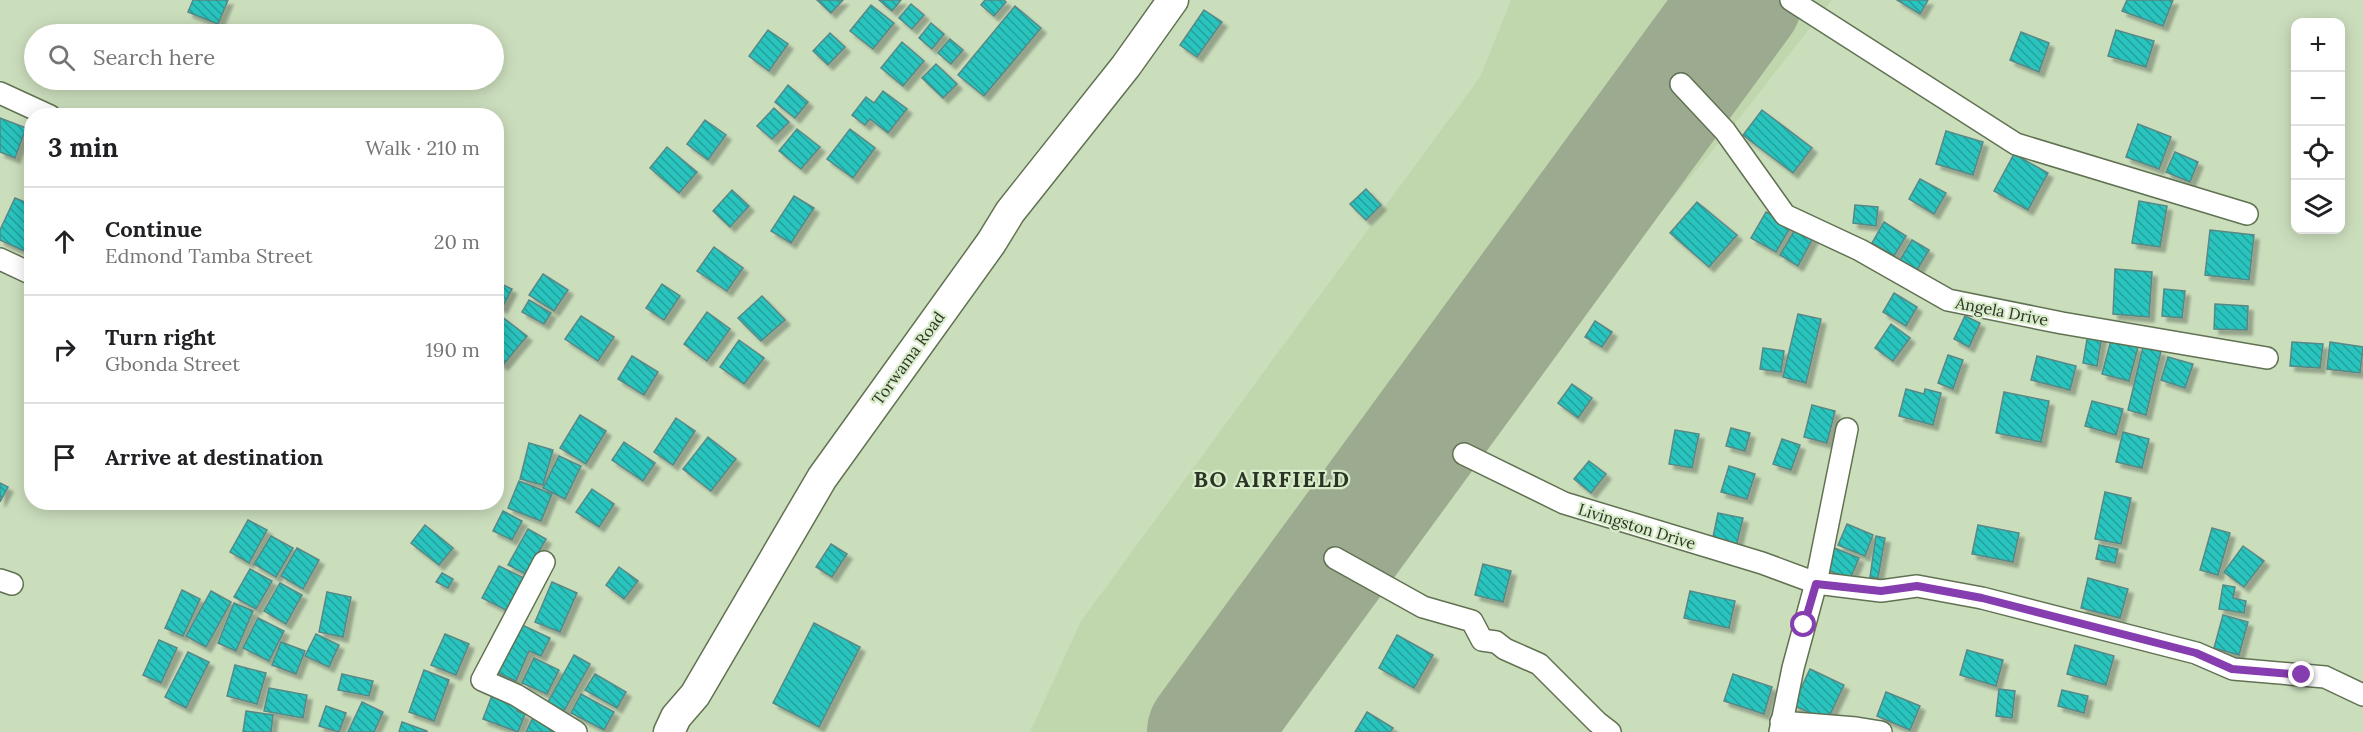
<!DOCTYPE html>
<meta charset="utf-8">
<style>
:root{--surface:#fff;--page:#f6f6f6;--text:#202124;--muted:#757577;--line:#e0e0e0}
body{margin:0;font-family:Lora,serif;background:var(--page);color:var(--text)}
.controls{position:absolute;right:18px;top:18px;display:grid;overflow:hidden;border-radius:12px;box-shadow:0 3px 15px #0003}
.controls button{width:54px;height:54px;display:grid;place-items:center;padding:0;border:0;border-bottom:2px solid var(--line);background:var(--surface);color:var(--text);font:30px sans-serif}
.stop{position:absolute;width:18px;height:18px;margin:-14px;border:4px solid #863daf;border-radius:50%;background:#fff}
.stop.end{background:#863daf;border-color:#fff;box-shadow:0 2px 6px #0008}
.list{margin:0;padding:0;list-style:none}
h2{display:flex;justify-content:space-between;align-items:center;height:78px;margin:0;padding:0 24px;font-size:26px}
h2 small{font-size:20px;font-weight:400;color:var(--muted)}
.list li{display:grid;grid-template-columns:39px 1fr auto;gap:18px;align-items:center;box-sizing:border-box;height:108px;padding:0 24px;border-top:2px solid var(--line)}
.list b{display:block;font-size:22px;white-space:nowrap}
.list p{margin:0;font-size:20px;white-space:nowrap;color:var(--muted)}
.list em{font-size:20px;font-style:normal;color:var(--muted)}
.icon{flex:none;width:33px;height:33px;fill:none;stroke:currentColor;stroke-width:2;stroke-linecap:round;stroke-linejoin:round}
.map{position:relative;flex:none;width:2363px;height:732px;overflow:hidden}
.search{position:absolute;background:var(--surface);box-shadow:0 3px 15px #0003;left:24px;top:24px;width:480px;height:66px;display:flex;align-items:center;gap:15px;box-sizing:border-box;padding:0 21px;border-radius:33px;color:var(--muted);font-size:22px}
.panel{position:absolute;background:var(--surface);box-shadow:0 3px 15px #0003;left:24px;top:108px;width:480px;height:402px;border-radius:24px}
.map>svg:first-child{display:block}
.built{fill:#c0d7ae}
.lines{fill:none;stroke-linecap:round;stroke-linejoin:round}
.runway{stroke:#9cab8f;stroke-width:120}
.building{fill:url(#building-back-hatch);stroke:#598885;stroke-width:1.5;filter:url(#shadow)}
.minor-casing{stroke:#617253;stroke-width:24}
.secondary-casing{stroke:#617253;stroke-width:33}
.minor{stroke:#fff;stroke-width:21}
.secondary{stroke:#fff;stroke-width:30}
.route{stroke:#863daf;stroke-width:8}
.labels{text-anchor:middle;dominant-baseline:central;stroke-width:4.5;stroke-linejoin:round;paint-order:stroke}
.street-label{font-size:16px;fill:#2b3325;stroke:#d8ecc9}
.district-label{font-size:22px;font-weight:bold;letter-spacing:1.5px;fill:#2b3325;stroke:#d8ecc9}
</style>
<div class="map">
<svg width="2363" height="732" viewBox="0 0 2363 732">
<defs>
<pattern id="building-back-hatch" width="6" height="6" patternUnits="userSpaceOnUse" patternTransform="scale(1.5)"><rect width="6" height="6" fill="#29c4bf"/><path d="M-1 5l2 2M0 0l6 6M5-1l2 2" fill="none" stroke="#23a09b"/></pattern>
<filter id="shadow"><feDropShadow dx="5" dy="5" stdDeviation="1.5" flood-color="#0004"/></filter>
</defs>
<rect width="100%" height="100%" fill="#cbdebc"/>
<!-- built -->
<path class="built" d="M1511,0H1832L1730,130L1484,422L1282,732H1030L1081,621L1480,77Z"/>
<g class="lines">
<!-- runway -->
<path class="runway" d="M1207,732L1742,0"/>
</g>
<!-- building -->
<g class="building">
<path d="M193,0H228L218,24L188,12Z"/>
<path d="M817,0H843L831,13Z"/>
<path d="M879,0H901L892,11Z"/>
<path d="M985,0H1004L1006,2L994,16L981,5Z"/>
<path d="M1897,0H1928L1920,14Z"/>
<path d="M2127,0H2173L2163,26L2122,11Z"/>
<path d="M911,4L924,15L912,29L899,18Z"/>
<path d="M871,5L894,23L873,49L850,31Z"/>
<path d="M1015,6L1041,28L984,96L958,75Z"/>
<path d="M1204,10L1222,22L1197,57L1180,45Z"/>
<path d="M931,23L944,34L932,49L919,38Z"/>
<path d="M768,30L788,44L769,71L749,56Z"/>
<path d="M2116,30L2154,41L2146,67L2108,56Z"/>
<path d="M2021,32L2049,43L2039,72L2010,60Z"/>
<path d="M830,33L845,47L828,65L813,51Z"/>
<path d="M950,39L963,50L951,64L938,53Z"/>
<path d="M902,42L924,61L903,86L881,68Z"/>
<path d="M936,64L957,84L943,98L922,78Z"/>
<path d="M788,85L808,102L795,118L775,102Z"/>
<path d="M883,91L907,109L888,133L870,119L865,125L852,115L866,97L874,103Z"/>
<path d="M774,108L789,122L772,139L757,126Z"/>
<path d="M1762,110L1812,148L1793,173L1743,135Z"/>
<path d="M0,118L26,128L15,158L0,152Z"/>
<path d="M705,120L726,135L708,160L687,144Z"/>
<path d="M2138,124L2171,137L2159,169L2126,157Z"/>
<path d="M797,129L820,147L801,169L779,151Z"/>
<path d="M850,129L875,148L853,178L827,159Z"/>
<path d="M1946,131L1983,142L1973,175L1936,164Z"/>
<path d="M667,147L697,172L679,193L650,168Z"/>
<path d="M2175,152L2198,162L2190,182L2166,172Z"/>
<path d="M2014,154L2048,173L2028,210L1994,191Z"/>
<path d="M1920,179L1946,193L1934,214L1909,199Z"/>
<path d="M1366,189L1381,205L1366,220L1350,204Z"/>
<path d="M732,190L749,206L730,227L713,211Z"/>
<path d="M794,196L814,208L791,243L771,231Z"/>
<path d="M15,198L32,205V248L29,253L0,240V230Z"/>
<path d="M2139,201L2167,206L2160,247L2132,243Z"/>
<path d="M1697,202L1737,235L1709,267L1670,233Z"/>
<path d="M1855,205L1878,207L1876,226L1853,223Z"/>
<path d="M1766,212L1791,226L1776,252L1751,238Z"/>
<path d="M1884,222L1906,236L1894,256L1872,243Z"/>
<path d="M1796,228L1813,238L1798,266L1780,255Z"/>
<path d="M2210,230L2254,235L2249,280L2205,275Z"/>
<path d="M1912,240L1929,250L1917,270L1900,260Z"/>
<path d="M714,247L743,268L727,291L697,271Z"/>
<path d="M2115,269L2152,272L2149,317L2113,314Z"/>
<path d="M543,274L568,290L554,311L529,295Z"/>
<path d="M499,283L512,289L502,308L496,305V287Z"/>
<path d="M662,284L680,296L664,320L646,308Z"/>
<path d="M2164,289L2185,291L2182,318L2162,316Z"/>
<path d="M1894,293L1917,307L1906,326L1883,312Z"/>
<path d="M762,296L785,320L761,341L738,318Z"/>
<path d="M529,300L551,313L544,324L522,312Z"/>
<path d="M2215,304L2248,306L2247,330L2214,329Z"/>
<path d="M707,312L730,329L707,361L684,344Z"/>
<path d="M1798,314L1821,319L1806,383L1783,377Z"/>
<path d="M501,316L527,336L503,365L496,360V321Z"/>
<path d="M581,316L614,337L598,361L565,339Z"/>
<path d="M1965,316L1980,323L1969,347L1954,339Z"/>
<path d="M1595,321L1612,332L1602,347L1585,337Z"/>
<path d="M1891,324L1910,338L1893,361L1875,348Z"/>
<path d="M2088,333L2102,335L2097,366L2083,363Z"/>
<path d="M739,340L764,358L744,384L720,367Z"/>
<path d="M2111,340L2138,347L2129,381L2102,374Z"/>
<path d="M2292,342L2323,344L2320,368L2290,366Z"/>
<path d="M2330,342L2363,347L2360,373L2327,369Z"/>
<path d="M2143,347L2161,351L2146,415L2128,410Z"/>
<path d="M1763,348L1784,351L1781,372L1760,369Z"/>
<path d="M1948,355L1963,360L1953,389L1938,383Z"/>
<path d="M632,356L658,372L644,395L618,379Z"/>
<path d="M2037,356L2076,366L2070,390L2031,380Z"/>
<path d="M2168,357L2193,364L2185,388L2161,380Z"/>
<path d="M1572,384L1592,398L1578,418L1558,403Z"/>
<path d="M1906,389L1924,394L1925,389L1941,393L1933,425L1899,416Z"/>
<path d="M2004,392L2049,401L2041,442L1996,433Z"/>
<path d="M2092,401L2123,409L2116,435L2085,426Z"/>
<path d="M1812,405L1835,411L1827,443L1804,437Z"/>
<path d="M580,415L606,431L586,464L560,448Z"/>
<path d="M676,418L695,431L673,465L654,452Z"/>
<path d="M1731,428L1750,433L1745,451L1726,446Z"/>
<path d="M1675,430L1699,434L1692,468L1669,464Z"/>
<path d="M2123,432L2149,439L2142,468L2116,462Z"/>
<path d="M708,437L736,459L711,491L683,469Z"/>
<path d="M1782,439L1800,445L1791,470L1773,464Z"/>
<path d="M624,442L655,463L643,481L612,460Z"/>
<path d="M529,443L553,450L543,485L520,479Z"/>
<path d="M559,456L581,466L565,499L543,488Z"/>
<path d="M1589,461L1606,474L1591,493L1574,479Z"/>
<path d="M1729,466L1755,474L1747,499L1721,492Z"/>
<path d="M519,481L552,494L541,521L508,508Z"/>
<path d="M0,483L8,487L0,502Z"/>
<path d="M592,489L614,504L599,527L576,512Z"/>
<path d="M2105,492L2131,498L2121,544L2095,539Z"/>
<path d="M503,511L522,521L512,540L493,531Z"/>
<path d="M1718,513L1743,518L1736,547L1712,542Z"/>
<path d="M248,520L267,530L249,563L230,552Z"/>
<path d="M1847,524L1873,535L1865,556L1838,545Z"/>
<path d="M425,525L453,548L439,565L411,543Z"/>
<path d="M1978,525L2019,533L2013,562L1972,554Z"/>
<path d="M2212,528L2230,533L2218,575L2200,570Z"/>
<path d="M528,529L546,539L526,574L508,565Z"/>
<path d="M271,536L293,548L276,577L254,564Z"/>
<path d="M1876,536L1885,538L1878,578L1870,577Z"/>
<path d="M831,544L847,554L832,577L816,567Z"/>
<path d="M2099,545L2118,549L2115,563L2096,559Z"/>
<path d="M2243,546L2264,561L2244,587L2224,572Z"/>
<path d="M1832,547L1859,558L1850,579L1823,568Z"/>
<path d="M297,548L319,560L303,589L281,576Z"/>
<path d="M1483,564L1511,571L1503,602L1475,595Z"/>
<path d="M499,566L524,578L510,612L482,598Z"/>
<path d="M619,567L638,581L624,599L606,585Z"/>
<path d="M250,569L272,581L256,609L234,597Z"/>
<path d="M442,573L453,579L448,588L436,582Z"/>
<path d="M2088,578L2128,589L2120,618L2081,608Z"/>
<path d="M552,582L577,593L560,632L535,622Z"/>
<path d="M280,583L302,595L286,624L264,611Z"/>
<path d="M2223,585L2235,587L2233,598L2246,601L2244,613L2219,609Z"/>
<path d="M182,590L200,599L183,636L165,628Z"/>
<path d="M211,591L231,602L206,647L186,636Z"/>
<path d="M1690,591L1735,601L1729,628L1684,618Z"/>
<path d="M327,592L351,597L343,637L319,632Z"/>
<path d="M234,603L253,611L236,651L218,643Z"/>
<path d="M2223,615L2248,622L2239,655L2214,648Z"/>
<path d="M258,618L284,631L269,661L243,648Z"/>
<path d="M814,623L860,647L819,727L773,703Z"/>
<path d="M520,624L550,638L541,656L529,651L516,681L498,673Z"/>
<path d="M316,634L339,645L329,667L305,656Z"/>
<path d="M445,634L469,644L456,675L431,665Z"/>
<path d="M1397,635L1433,655L1414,688L1379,668Z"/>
<path d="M159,640L177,648L161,683L143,675Z"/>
<path d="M281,642L305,651L296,674L272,665Z"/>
<path d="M2075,645L2114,656L2106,685L2067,674Z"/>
<path d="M1967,650L2003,660L1996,686L1960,675Z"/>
<path d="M188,652L209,662L186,708L165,697Z"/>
<path d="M574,655L590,664L564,711L548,702Z"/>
<path d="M534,658L559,670L547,694L522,683Z"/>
<path d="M235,665L266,673L257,704L227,696Z"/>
<path d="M1810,669L1844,685L1827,721L1793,705Z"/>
<path d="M424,670L449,680L434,721L409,712Z"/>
<path d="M342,674L373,681L369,696L338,690Z"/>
<path d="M595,674L626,692L617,708L585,690Z"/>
<path d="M1733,674L1772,687L1764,714L1724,701Z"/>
<path d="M269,688L307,695L303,718L264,711Z"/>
<path d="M1999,689L2015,691L2012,718L1996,716Z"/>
<path d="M2062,690L2088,696L2084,713L2058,706Z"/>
<path d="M1886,692L1920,706L1910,730L1877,716Z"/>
<path d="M493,693L519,704L517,711L525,714L518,732L483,719Z"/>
<path d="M581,694L614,712L604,730L571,713Z"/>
<path d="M362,702L383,712L374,732H348Z"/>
<path d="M326,706L346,713L339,732L319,726Z"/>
<path d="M246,711L273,715L271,732H243Z"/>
<path d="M1367,712L1393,728L1390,732H1355Z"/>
<path d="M535,713L556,724L552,732H526Z"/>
<path d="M402,722L427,731V732H399Z"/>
</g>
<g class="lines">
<defs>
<g id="minor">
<path d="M1791,0L2016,144L2247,214"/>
<path d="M1681,84L1725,131L1785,215L1860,250L1948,300L2062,323L2267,358"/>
<path d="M0,93L50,116"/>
<path d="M0,259L32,274"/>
<path d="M1464,454L1564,503L1762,563L1816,583L1881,591L1917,586L1982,598L2196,653L2233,669L2325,677L2363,695"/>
<path d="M1335,558L1423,607L1472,621L1482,640L1496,642L1505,649L1539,664L1597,722L1610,732"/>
<path d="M544,562L482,680L516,695L576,732"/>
<path d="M0,580L12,584"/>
<path d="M1781,722L1856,728L1881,732"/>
<path d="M1780,732L1793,668L1816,583L1847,429"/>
</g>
<path id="secondary" d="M669,732L676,717L695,695L822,478L991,243L1010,212L1126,66L1173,0"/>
</defs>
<!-- minor casing -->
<use href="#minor" class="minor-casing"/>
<!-- secondary casing -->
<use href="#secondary" class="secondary-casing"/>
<!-- minor -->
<use href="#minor" class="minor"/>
<!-- secondary -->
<use href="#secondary" class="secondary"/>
</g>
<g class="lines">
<!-- route -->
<path class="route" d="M1804,625L1816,584L1881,591L1917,586L1982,598L2196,653L2232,669L2302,675"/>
</g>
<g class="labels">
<!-- street labels -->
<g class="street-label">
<text transform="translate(2002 311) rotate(11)">Angela Drive</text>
<text transform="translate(908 358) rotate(-54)">Torwama Road</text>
<text transform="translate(1637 526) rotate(17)">Livingston Drive</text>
</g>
<!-- district labels -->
<g class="district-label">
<text x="1272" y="479">BO AIRFIELD</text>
</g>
</g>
</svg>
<div class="controls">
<button>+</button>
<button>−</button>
<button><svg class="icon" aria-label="locate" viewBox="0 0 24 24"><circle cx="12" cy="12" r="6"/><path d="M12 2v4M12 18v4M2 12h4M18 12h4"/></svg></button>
<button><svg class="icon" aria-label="layers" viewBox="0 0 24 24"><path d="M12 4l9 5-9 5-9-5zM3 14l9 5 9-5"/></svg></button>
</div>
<div class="stop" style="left:1804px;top:625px"></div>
<div class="stop end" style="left:2302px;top:675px"></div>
<div class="search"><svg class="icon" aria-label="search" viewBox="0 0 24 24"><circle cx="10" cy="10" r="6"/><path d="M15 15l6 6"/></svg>Search here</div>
<section class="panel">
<h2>3 min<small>Walk · 210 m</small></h2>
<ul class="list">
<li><svg class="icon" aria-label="ahead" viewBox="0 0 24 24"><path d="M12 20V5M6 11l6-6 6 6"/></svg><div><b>Continue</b><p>Edmond Tamba Street</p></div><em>20 m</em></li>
<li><svg class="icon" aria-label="right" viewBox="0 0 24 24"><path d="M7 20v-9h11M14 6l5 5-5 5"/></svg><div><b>Turn right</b><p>Gbonda Street</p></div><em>190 m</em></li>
<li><svg class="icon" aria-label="arrive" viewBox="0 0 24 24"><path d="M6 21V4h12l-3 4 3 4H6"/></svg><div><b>Arrive at destination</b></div></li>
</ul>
</section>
</div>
